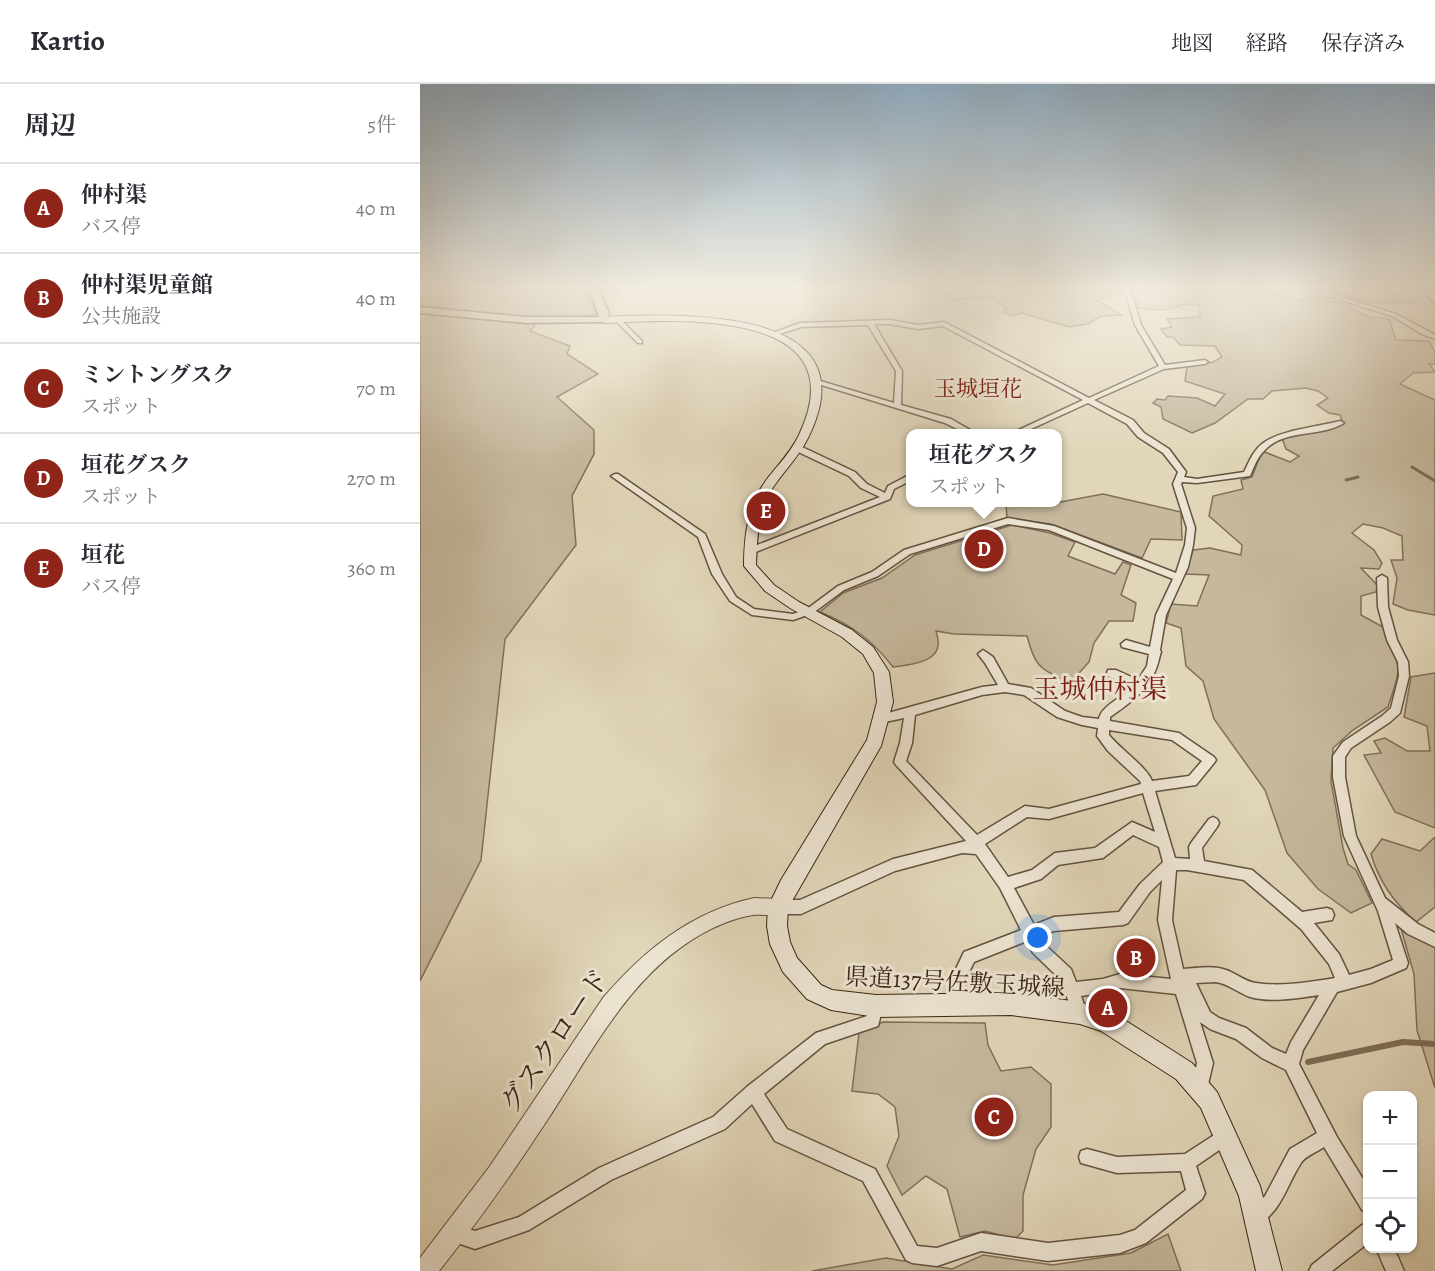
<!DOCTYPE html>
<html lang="ja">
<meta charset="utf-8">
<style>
:root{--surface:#fff;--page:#f2f2f3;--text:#2b2b33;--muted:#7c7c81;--line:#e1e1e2;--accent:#8f2418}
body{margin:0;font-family:Alegreya,"Noto Serif JP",serif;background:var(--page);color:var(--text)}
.controls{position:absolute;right:18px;bottom:18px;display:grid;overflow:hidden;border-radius:12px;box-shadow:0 2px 4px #0004}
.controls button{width:54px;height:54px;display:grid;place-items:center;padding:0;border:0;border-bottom:2px solid var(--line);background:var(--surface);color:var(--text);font:30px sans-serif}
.you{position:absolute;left:618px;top:854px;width:21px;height:21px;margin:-15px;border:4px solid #fff;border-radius:50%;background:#1a73e8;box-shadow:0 0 0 9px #1a73e833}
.badge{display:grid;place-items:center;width:39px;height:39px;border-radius:50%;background:var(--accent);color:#fff;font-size:20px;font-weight:700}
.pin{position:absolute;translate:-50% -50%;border:3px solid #fff;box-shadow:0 2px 6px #0006}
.popup{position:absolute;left:486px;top:345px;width:156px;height:78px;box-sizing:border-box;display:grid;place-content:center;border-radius:12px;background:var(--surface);filter:drop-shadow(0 2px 4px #0005);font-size:20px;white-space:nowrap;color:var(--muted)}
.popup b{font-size:22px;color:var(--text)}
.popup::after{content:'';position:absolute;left:50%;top:100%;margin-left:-12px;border:12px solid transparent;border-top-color:var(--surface)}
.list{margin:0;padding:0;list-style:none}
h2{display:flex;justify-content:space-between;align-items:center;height:78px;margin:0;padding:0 24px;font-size:26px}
h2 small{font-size:20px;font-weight:400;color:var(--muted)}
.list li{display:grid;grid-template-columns:39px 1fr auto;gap:18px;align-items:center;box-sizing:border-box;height:90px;padding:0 24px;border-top:2px solid var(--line)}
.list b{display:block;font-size:22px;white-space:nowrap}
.list p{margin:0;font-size:20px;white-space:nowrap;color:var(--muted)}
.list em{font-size:20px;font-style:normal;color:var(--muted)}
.icon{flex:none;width:33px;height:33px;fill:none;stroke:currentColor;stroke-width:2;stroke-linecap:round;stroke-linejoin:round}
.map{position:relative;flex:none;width:1015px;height:1187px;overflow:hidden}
header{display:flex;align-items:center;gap:36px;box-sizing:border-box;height:84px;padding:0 30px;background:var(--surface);border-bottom:2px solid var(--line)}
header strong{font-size:28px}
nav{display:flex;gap:33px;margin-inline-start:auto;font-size:21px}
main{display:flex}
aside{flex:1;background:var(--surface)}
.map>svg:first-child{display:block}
.green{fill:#c5b89d;stroke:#806f5a;stroke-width:1.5}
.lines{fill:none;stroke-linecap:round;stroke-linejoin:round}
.stream-far1{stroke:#7d6c57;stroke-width:3}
.stream{stroke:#7d6c57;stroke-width:6}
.minor-casing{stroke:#64523f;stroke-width:3}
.tertiary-casing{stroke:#64523f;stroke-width:2}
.secondary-casing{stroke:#3b2616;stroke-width:2}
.primary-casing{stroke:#3b2616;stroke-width:3}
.trunk-casing{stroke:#3b2616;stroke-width:3}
.minor{fill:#ece4d2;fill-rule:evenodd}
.tertiary{fill:#ece4d2;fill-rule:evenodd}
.secondary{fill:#ece4d2;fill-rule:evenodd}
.primary{fill:#e1d6b9;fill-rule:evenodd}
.trunk{fill:#e1d6b9;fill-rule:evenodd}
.labels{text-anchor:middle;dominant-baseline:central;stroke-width:6;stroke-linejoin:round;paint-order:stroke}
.far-quarter-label{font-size:22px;fill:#7a1f14;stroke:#ece4d2}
.street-label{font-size:24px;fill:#3b2616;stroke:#ece4d2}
.quarter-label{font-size:27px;fill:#7a1f14;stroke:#ece4d2}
.near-street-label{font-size:28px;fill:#3b2616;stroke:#ece4d2}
</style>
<header>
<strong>Kartio</strong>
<nav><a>地図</a><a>経路</a><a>保存済み</a></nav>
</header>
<main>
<aside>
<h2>周辺<small>5件</small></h2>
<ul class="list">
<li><span class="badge">A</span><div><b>仲村渠</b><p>バス停</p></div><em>40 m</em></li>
<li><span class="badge">B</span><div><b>仲村渠児童館</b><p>公共施設</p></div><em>40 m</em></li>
<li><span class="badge">C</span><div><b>ミントングスク</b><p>スポット</p></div><em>70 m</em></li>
<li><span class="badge">D</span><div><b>垣花グスク</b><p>スポット</p></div><em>270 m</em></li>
<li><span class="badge">E</span><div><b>垣花</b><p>バス停</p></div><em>360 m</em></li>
</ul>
</aside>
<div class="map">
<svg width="1015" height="1187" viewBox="0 0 1015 1187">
<rect width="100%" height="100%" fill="#e1d6b9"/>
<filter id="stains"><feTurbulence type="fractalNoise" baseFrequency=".00333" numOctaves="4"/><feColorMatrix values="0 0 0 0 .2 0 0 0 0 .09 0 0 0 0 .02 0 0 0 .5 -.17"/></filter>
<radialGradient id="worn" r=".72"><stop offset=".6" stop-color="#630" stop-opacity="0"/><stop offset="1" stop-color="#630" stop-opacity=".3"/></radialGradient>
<!-- green -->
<g class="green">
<path d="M0,204H166L176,229L164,235L119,234L0,222Z"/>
<path d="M516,204H603L593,210L630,209L654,204H702L701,210L677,216L701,231L681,232L668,240L649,243L602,229L592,232L583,228L586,224L570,212L535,216Z"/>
<path d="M711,204H832L884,217L889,213L922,220L949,233L969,235L976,256L1009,257L1015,268V280H1009L1015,288L993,289L980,300L1015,316V531L988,526L973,520L977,494L971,476H983L982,452L963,444L943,440L932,449L954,466L962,479L959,485L941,484L958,502L956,508L941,512V531L963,543C966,555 972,564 976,575C982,589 972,609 968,623L933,646L913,664L911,697L923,764L928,780L936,786L952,819L931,829L898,805L867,769L845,706L794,635L783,597L766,582L761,544L746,539L751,520L777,522L789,491L766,490L773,466L790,464L821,471L822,461L789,432L793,412L823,405L821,396L832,393L842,367L870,378L879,372L866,365L862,354L905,347L923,339L920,331L909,329L897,321L908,314L898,307L886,304L852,307L843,315H828L795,339L772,349L743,335L741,323L733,319L737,315L745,316L748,312L777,314L795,322L805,310L765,297L767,283L793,278L802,273L795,262L760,261L753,253H747L741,245L752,243L747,235L780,233L779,221L766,220L743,226L719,224Z"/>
<path d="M892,204C927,204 964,200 996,219H946L913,207L899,208Z"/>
<path d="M0,229L116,240L110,247L150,262L147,270L178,290L137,313L174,346V370L152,412L156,461L85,555L61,776L0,897Z"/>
<path d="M683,410L761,428L762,456L731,455L722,474L631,440L587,434L586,420L624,421Z"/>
<path d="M592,441L630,449L655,458L648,472L695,490L703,478L711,481L701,511L716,519L713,537H689L674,559L669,578L650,599C620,583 616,586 607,552L534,550L516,547C517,551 519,557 518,561C517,579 487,581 473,583C452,556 432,541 400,528L423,509L462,494L495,471Z"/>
<path d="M1015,589V744L975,728L944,671L961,669L954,657L965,654L987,667H1010L1007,642L984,633L991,593Z"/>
<path d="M1015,753V823L996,838C974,819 959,798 951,770L962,755L1000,767Z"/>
<path d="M980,841L1015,861V1004L997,946L994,890Z"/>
<path d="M463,938L565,939L568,961L581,987L611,983L631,1000V1043L616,1065L603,1111V1147L595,1155L565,1147L540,1153L527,1105L506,1092L482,1111L467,1082L479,1052L475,1023L458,1010L432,1007L439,949Z"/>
<path d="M748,1150L761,1187H392L466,1174L532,1185L563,1171L633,1181L711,1169Z"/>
</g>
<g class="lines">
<!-- stream-far1 -->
<g class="stream-far1">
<path d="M992,383L1015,397"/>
<path d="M926,396L938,393"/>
</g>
<!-- stream -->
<path class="stream" d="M888,978L983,958L1015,960"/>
<defs>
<g id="minor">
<path d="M704,204H710L721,241L745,281L785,276L788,278L785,280L744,285L674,316L713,336L724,349L749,365L766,388L764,393L777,395L824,388C829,378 833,367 842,360C859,346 898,343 920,337L924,339C900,354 864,344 844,367C837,374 834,383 830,392L777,399L762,398L761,400L775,444L773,461L768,483L746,531L740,566L741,568C739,573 739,577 737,582C730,605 709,620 690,633V637L759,649L794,673L796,676L794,679L776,701L735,707L755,774L770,775L769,763L771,759L789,735L793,733L797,735L799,739L797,743L782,764L784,777L832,786L882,828L907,824L912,826L914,831L912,836L894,839L919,870L929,891L951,885L973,876L958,827L924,752L913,693V672L915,669L923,658L962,632L971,624L979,592L978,578L967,556L958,523L957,494L962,491L967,494L968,523L977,556L988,578L989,592L980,629L970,638L931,664L925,673V693L936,752L965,814L998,840L1015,849V863L988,850L975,839L988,879L986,884L951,899L917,908L883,966L879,980L917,1053L948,1103V1128L942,1126L904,1063C897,1068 885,1072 881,1079C867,1100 861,1130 836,1141L830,1138L827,1132L830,1126L845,1112L870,1065L897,1049L866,986L842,974L816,955L790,945L780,938L793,979L786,1009L780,1011L774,1009L772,1003L777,979L756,910L700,904L683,909L661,912L667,929L665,934L660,936L655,934L640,895L613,869L607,857L554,878L549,888L540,926L535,928L530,926L528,921L535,887L544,868L601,846L580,804L556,770L542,769L475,787L381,830H358L353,828L351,823L353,818L358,816H380L473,775L546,757L476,681L474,678L480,659L484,634L465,638L461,637L459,634L461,631L562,603L578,601L565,579L558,570L563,566L573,573L588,600L611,604L645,627L662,633L679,635C681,622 703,613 713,603L688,592L687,589L688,586H696L718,596L727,582L729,570L702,563L701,560L706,556L730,563L736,531L753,495L629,446L588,440L490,470L458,492L424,506L393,529L373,536L332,531L310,517L292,490L278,453L191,392L195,390H198L285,450L302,490L316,513L334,525L373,530L387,525L418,502L452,488L484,466L588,434L634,442L756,489L765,461L767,444L753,400L758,388L743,369L718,353L707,340L668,319L600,350H590L663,316L523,242L498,245L470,240H454L482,287L481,321L531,335L557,350H547L525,339L395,299L394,298L397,296L474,319L476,287L448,241L381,243L353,252L350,250L380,239L470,236L498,241L524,238L669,314L739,282L715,241ZM585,608L604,611L637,633L662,641L678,644L677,652L688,667L720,697L721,700L629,725L605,722L557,751L486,677L492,659L495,631L562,611ZM689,646L752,656L782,677L769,692L732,697C727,683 700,665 689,651ZM723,709L735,748L712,738L675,764L635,769L612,786L588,793L565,760L607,733L629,735ZM713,751L739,763L743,778L720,800L699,828L634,833L614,841L594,804L621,795L638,781L683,774ZM756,786H767L824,796L881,845L909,880L915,894C891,898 861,903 836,899C825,898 816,889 806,886C793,881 777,884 763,885L752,836ZM742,796L738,836L751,895L700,890L683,895L656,898L651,885L623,859L619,852L634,847L703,841L708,839L730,808ZM795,898C808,899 818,909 830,913C851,919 878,914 899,911L871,958L866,970L852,964L826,944L799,934L790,928L776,899Z"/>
<path d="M882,204H891L976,230L1015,251V255L1002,250L972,232Z"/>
<path d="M195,234H199L222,257V259H218L195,236Z"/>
<path d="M374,362H380L435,388L447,400L465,409L468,402L487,392H490V397L474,405L470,415L333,469H327V465L460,413L441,404L429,392L374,366Z"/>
<path d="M456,915L461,917L463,922L458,942L405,960L344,1010L367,1045L455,1085L497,1162L517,1164L561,1149L628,1159L700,1151L715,1146L766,1106L761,1087L697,1089L661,1079L659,1073L661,1067L667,1065L697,1073L765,1070L805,1044L811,1046L813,1052L811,1058L776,1082L785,1109L782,1115L726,1159L700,1169L628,1177L561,1167L517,1182L492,1179L486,1176L443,1097L355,1057L332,1020L305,1045L191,1096L109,1146L55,1165L29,1156L26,1150L29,1144L35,1141L55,1147L99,1133L179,1084L293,1033L328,1002L396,949L447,932L451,917Z"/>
<path d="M948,1138V1159L912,1187H889L892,1181L942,1141Z"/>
<path d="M956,1164H974L984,1187H966Z"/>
</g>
<path id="tertiary" d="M334,814L358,815L364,817L367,823L364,829C354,833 343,830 333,831C319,833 306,838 293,844C214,882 174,965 128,1035C94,1087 58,1138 19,1187H0V1174L70,1082L183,914C224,866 271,828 334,814Z"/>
<path id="secondary" d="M205,232C282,230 450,229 388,354C379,372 365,386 354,402C338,425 337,454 336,481L354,501L379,518L432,546L453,563L469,588L473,618L461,662L368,824L367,842L370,858L377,874L401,901L412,906L456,911L591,909L660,918L695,930L772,979L797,1008L840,1102L862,1187H836L819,1112L781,1024L756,995L681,947L660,940L591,931L456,933L411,926L387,915L363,888L350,860L347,842L348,823L361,796L447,656L457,618L454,589L443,570L422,553L370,524L345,507L324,482C324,451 328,421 347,395C358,381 371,368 379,351C439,224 258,235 184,239L180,236L184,233Z"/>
<path id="primary" d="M170,204H178L189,229L187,238L106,239L0,229V223L106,233H179Z"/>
<path id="trunk" d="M1000,204H1009L1015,211V220Z"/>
</defs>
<!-- minor casing -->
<use href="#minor" class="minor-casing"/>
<!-- tertiary casing -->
<use href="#tertiary" class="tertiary-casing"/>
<!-- secondary casing -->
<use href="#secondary" class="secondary-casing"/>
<!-- primary casing -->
<use href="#primary" class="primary-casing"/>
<!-- trunk casing -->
<use href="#trunk" class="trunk-casing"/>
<!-- minor -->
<use href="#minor" class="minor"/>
<!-- tertiary -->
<use href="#tertiary" class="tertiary"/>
<!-- secondary -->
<use href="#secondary" class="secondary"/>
<!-- primary -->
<use href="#primary" class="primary"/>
<!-- trunk -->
<use href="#trunk" class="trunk"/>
</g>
<!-- sky -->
<linearGradient id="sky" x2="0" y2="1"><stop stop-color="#8faabf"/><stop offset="0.55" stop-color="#f2ede0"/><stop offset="1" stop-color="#f2ede0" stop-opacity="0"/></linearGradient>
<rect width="1015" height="370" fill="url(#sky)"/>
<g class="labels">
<!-- far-quarter labels -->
<g class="far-quarter-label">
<text x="558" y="305">玉城垣花</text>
</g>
<!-- street labels -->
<g class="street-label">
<text transform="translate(535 898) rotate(3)">県道137号佐敷玉城線</text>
</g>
<!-- quarter labels -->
<g class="quarter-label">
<text x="680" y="605">玉城仲村渠</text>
</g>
<!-- near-street labels -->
<g class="near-street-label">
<text transform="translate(135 957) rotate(-55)">グスクロード</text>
</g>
</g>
<rect width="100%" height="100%" filter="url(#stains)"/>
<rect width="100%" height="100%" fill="url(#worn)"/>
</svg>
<div class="controls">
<button>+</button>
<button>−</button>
<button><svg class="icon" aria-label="locate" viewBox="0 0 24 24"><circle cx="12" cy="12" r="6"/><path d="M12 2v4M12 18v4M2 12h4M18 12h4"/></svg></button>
</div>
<div class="you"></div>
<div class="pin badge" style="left:688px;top:924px">A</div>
<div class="pin badge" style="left:716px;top:874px">B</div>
<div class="pin badge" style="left:574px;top:1033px">C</div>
<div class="pin badge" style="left:564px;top:465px">D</div>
<div class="popup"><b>垣花グスク</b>スポット</div>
<div class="pin badge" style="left:346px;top:427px">E</div>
</div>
</main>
